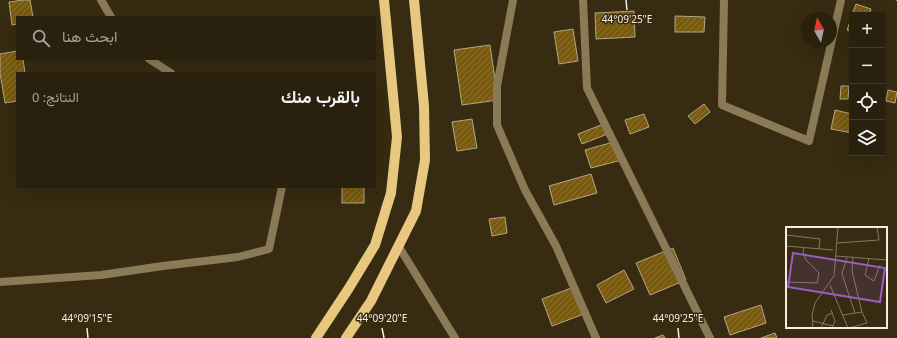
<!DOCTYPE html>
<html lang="ar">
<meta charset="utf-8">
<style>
:root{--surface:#29200d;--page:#312816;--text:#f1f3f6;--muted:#a5a39d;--line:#453e2e}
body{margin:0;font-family:"Noto Sans",Vazirmatn,sans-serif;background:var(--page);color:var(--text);direction:rtl}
.controls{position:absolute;right:12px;top:12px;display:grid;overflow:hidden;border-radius:0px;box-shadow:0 4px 16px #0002}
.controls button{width:36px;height:36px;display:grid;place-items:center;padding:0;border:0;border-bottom:1px solid var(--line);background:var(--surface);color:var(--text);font:20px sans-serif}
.compass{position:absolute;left:801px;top:12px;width:36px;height:36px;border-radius:50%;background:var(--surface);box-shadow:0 4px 16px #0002;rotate:351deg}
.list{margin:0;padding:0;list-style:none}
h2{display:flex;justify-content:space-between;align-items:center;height:52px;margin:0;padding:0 16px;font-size:17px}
h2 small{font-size:13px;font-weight:400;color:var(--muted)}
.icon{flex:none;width:22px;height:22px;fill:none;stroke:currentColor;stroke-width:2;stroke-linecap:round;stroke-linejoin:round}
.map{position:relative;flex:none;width:897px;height:338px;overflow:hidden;direction:ltr}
.search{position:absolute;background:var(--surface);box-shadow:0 4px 16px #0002;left:16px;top:16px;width:360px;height:44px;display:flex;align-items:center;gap:10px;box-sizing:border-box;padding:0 14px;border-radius:0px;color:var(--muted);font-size:15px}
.panel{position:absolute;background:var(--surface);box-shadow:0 4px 16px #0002;left:16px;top:72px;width:360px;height:116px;border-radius:0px;direction:rtl}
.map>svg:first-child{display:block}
.building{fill:url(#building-hatch);stroke:#b3a587}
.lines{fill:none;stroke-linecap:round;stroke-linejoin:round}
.path{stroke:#948a75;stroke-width:2.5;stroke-dasharray:3 2;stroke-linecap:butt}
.street{stroke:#8a7a58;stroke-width:8}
.primary{stroke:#e8c77e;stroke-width:10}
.ticks{fill:none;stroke:#f5edde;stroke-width:1.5}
.inset-road{fill:none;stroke:#837963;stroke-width:1}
.view{fill:#9a5cc7;fill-opacity:0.15;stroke:#9a5cc7;stroke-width:2}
.inset-edge{fill:none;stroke:#f5edde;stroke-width:2}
.ticks-label{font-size:10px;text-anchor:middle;fill:#f5edde;stroke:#372b11;stroke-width:3;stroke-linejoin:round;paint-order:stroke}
</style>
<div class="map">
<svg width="897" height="338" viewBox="0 0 897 338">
<defs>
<pattern id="building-hatch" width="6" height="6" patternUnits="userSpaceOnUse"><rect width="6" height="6" fill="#785b11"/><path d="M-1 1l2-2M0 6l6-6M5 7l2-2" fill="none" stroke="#8c7333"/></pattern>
</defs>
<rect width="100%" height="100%" fill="#372b11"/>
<!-- building -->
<g class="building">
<path d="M23,0H30L33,17H17V24L12,25L9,2Z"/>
<path d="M856,4L871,9L869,15H852Z"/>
<path d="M634,11L635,37L596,39L595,13Z"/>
<path d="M675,16L705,17L704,32H675Z"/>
<path d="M852,16V32L847,30Z"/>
<path d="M573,29L578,61L559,64L554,32Z"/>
<path d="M490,45L498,100L462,105L454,50Z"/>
<path d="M17,51V59H23L25,73H17V101L5,103L0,73V54Z"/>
<path d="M841,86H849L848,99H840Z"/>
<path d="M888,90L897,92L895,103L886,101Z"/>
<path d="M704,104L710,112L695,124L688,116Z"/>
<path d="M835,110L852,114V133L831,129Z"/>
<path d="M644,114L649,127L630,134L625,120Z"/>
<path d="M472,119L477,148L457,151L452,122Z"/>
<path d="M606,123L610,133L582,144L578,134Z"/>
<path d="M617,141L622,160L591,168L585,150Z"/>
<path d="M591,174L597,193L554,205L549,186Z"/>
<rect x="342" y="187" width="22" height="16"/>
<path d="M505,217L507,233L492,236L489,219Z"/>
<path d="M673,248L686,280L650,295L636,263Z"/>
<path d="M624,270L634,289L606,303L597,285Z"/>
<path d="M574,287L584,314L552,326L542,299Z"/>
<path d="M761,305L766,323L730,335L724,317Z"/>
<path d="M775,333L777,338H761Z"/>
<path d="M663,335L665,338H655Z"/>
</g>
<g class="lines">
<!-- path -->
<path class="path" d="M897,0V1"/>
<!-- street -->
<g class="street">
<path d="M101,0L111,17"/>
<path d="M513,0L497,86V125L525,190L556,246L596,338"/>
<path d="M583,0L587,88L710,338"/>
<path d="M724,0L722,105L809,141L841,0"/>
<path d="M149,59L171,73"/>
<path d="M399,247L455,338"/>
<path d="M0,282L101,275L163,266L238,257L269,249L282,187"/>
</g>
<!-- primary -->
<g class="primary">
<path d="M316,338L349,288L375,245L391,193L397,137L384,0"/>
<path d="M346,338L371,301L416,211L425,160L424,106L414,0"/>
</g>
</g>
<!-- ticks -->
<path class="ticks" d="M626,0L627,10M87,328L88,338M382,328L384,338M678,328L679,338"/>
<!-- overview -->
<g transform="translate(786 227)">
<rect width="101" height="101" fill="#372b11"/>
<path class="inset-road" d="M0,8L34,12L33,22M51,16L93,13L91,0M0,19L47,23M50,29L101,33M61,30L56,47L69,86M83,31L79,48L88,54L94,38M0,55L31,56L33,46L20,33L17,25L18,21M44,58L62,101M45,83L49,94L46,101M57,88L76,85L66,44L67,30M27,94L47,99M27,101L26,88L29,76L48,49L52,0M35,101L41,88L47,86M63,101L81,96L76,85"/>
<path class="view" d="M7,26L99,41L94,75L2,60Z"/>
<rect width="101" height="101" class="inset-edge"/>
</g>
<g class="ticks-label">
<text x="627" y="23">44°09'25"E</text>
<text x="87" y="322">44°09'15"E</text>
<text x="382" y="322">44°09'20"E</text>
<text x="678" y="322">44°09'25"E</text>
</g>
</svg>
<div class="controls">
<button>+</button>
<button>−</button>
<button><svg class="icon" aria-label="locate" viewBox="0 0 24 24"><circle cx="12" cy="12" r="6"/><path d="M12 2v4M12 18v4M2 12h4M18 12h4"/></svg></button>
<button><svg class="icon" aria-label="layers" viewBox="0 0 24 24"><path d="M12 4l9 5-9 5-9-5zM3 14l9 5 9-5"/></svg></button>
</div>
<svg class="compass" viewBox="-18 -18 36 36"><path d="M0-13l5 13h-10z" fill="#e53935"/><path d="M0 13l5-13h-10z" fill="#a5a39d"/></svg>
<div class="search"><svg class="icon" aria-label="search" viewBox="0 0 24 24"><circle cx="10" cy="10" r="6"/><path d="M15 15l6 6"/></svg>ابحث هنا</div>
<section class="panel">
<h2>بالقرب منك<small>النتائج: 0</small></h2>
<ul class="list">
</ul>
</section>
</div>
